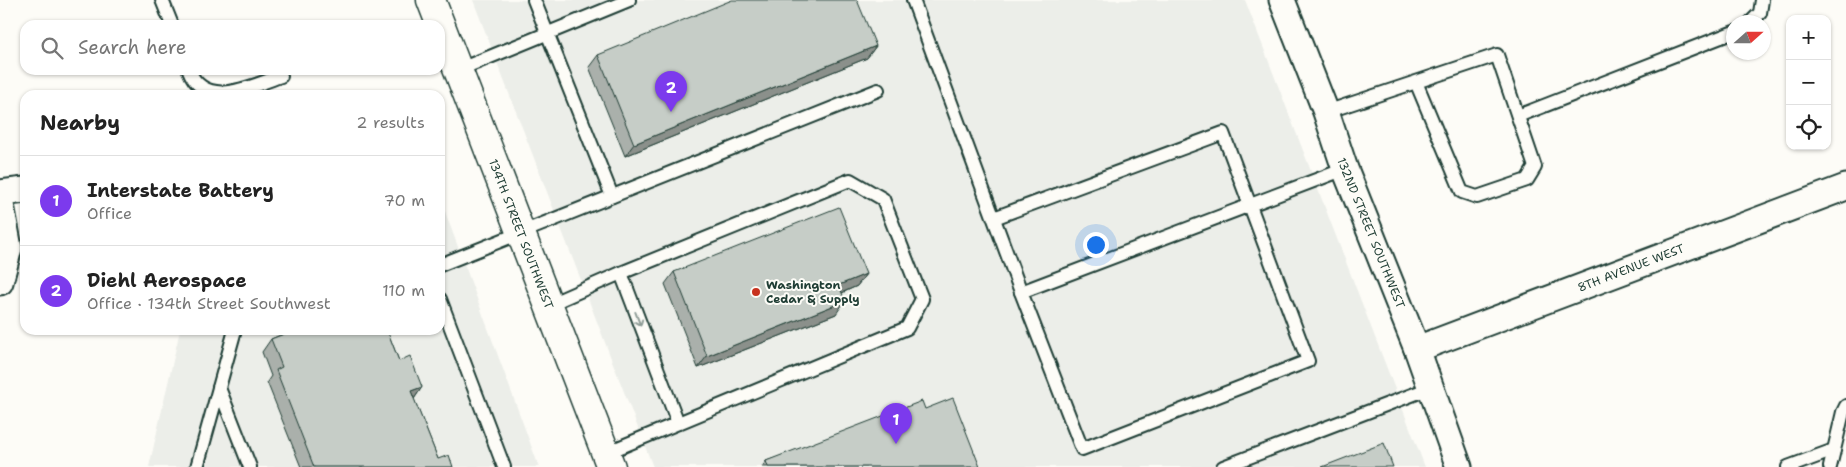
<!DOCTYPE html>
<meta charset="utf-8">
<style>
:root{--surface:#fff;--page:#f6f6f6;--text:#222;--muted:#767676;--line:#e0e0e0;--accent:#7c3aed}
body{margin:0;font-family:"Shantell Sans",sans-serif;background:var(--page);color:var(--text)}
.controls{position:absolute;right:15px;top:15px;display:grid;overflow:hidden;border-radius:10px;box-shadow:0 1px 4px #0004}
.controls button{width:45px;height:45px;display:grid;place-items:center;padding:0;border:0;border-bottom:1px solid var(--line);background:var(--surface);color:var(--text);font:25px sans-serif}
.compass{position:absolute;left:1726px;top:15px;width:45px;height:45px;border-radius:50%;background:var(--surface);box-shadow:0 1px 4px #0004;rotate:69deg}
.you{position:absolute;left:1095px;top:244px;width:18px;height:18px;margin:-12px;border:4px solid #fff;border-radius:50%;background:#1a73e8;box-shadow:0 0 0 8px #1a73e833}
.badge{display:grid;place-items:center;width:32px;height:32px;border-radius:50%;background:var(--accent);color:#fff;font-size:16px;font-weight:700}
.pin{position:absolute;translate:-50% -41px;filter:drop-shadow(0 1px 2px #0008)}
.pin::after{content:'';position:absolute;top:26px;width:18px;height:15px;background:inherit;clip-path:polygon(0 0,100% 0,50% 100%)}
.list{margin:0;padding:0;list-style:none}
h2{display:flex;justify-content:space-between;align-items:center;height:65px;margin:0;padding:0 20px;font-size:21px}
h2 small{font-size:16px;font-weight:400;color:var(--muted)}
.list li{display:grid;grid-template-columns:32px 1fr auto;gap:15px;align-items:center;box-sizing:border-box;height:90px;padding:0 20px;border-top:1px solid var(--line)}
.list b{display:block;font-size:19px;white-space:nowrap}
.list p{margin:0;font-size:16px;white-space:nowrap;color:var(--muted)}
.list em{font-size:16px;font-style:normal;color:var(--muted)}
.icon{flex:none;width:28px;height:28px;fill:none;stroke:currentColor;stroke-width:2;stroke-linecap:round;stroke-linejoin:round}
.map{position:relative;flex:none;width:1846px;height:467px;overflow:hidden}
.search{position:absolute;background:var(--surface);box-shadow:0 1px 4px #0004;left:20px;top:20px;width:425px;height:55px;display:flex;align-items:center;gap:12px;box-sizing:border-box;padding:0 18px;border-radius:15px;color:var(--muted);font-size:19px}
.panel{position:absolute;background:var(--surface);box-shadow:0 1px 4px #0004;left:20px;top:90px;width:425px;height:245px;border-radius:15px}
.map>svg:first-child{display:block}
.built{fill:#eceee9}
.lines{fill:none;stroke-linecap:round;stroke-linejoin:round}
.service-casing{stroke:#1f3d34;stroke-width:16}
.minor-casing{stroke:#1f3d34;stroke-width:29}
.tertiary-casing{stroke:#1f3d34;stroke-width:31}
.service{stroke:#fdfcf7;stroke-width:12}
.minor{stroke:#fdfcf7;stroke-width:25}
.tertiary{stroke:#fdfcf7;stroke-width:28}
.wall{fill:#aab0ab;stroke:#1f3d34}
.shaded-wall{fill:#8b908b;stroke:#1f3d34}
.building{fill:#c6cdc7;stroke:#1f3d34}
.oneway{stroke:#8e9c96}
.poi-dot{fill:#c8321e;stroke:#fdfcf7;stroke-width:2}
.labels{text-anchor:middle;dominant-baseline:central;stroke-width:4;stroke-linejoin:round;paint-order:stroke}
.street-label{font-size:12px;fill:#1f3d34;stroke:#fdfcf7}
.poi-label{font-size:12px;font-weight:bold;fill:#1f3d34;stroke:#fdfcf7;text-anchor:start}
</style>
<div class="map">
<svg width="1846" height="467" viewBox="0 0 1846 467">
<rect width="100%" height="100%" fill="#fdfcf7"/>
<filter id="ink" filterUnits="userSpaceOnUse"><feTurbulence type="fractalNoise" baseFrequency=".02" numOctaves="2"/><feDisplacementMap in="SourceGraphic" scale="10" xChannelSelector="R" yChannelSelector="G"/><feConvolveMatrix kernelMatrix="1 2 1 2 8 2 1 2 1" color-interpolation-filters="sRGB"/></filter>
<g filter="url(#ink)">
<!-- built -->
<g class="built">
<path d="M473,0H1245L1425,467H653Z"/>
<path d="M440,198L539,467H149L180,330H440Z"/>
</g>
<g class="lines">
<defs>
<g id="service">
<path d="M162,0L172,25"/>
<path d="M534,0L612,196"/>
<path d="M913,0L1021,292"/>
<path d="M1751,22L1760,13L1762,0"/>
<path d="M189,70C205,111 253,85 281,76"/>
<path d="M458,70L629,0"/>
<path d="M1326,112L1497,55L1535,167L1527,180L1477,197L1462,192L1416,82"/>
<path d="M1518,116L1734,32"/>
<path d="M994,218L1223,133L1308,361L1082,449L1021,292L1345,169"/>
<path d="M440,265L878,90"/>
<path d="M621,273L678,423"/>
<path d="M440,299L504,467"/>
<path d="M548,305L621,273L850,180L883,199L922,299L907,328L606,453"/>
<path d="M219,388L250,467"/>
<path d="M197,467L235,330"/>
<path d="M1223,467L1430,388"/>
<path d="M1788,467L1834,450"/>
<path d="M1830,467L1843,412L1846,406"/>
</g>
<g id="minor">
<path d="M1282,0L1326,112L1345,169L1417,349L1459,467"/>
<path d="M0,193L25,190"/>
<path d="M0,199L9,248L0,282"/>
<path d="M1417,349L1846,187"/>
</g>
<path id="tertiary" d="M431,0L611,467"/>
</defs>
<!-- service casing -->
<use href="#service" class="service-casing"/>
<!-- minor casing -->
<use href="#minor" class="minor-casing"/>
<!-- tertiary casing -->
<use href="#tertiary" class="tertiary-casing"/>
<!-- service -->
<use href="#service" class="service"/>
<!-- minor -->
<use href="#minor" class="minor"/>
<!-- tertiary -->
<use href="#tertiary" class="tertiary"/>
</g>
<!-- wall -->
<g class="wall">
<path d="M876,46L867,58L625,156L589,67L598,55Z"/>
<path d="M674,272L866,274L857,286L842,293L836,314L698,368L665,284Z"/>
<path d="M291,330H387L399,361L422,387L414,399L438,459L453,467H301L267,382L271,376L262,352L271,339L290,331Z"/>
<path d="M925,409L980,467H762L766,461Z"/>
</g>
<!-- shaded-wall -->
<g class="shaded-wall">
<path d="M876,46L867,58L625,156L634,144Z"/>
<path d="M866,274L857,286L830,298L839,285Z"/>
<path d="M845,301L836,314L698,368L707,356Z"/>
<path d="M422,387L414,399L411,391Z"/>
</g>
<!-- building -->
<g class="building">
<path d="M732,0H857L876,46L634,144L598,55Z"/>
<path d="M839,207L866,274L839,285L845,301L707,356L674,272Z"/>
<path d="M294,330H387L399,361L410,356L422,387L411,391L438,459L449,455L453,467H314L276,370L282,367L271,339Z"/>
<path d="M953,398L980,467H768L766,461L922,401L925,409Z"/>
<path d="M1384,443L1393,467H1322Z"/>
</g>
<!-- one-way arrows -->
<defs><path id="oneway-shaft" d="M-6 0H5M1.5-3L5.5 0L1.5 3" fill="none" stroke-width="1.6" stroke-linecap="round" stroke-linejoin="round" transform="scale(1.25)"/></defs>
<use class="oneway" href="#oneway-shaft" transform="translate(638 319) rotate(69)"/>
</g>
<!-- markers -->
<circle class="poi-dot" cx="756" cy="292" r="5"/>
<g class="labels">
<!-- street labels -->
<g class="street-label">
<text transform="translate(1371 233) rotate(68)">132ND STREET SOUTHWEST</text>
<text transform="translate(521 234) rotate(69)">134TH STREET SOUTHWEST</text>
<text transform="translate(1631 268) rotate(-21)">8TH AVENUE WEST</text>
</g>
<!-- poi labels -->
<g class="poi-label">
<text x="766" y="285">Washington<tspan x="766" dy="14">Cedar &amp; Supply</tspan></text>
</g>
</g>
</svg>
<div class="controls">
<button>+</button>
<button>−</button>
<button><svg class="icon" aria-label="locate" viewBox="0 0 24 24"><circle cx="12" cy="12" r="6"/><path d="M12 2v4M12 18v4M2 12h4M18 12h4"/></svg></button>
</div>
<svg class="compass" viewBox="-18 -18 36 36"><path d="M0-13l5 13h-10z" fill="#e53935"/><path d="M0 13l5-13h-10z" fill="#767676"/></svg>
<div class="you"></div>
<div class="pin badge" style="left:896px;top:444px">1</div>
<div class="pin badge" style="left:671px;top:112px">2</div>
<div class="search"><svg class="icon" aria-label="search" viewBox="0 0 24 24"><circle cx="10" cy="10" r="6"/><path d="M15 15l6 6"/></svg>Search here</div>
<section class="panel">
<h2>Nearby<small>2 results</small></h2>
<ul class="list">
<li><span class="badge">1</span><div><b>Interstate Battery</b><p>Office</p></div><em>70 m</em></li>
<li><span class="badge">2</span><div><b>Diehl Aerospace</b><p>Office · 134th Street Southwest</p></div><em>110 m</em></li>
</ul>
</section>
</div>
